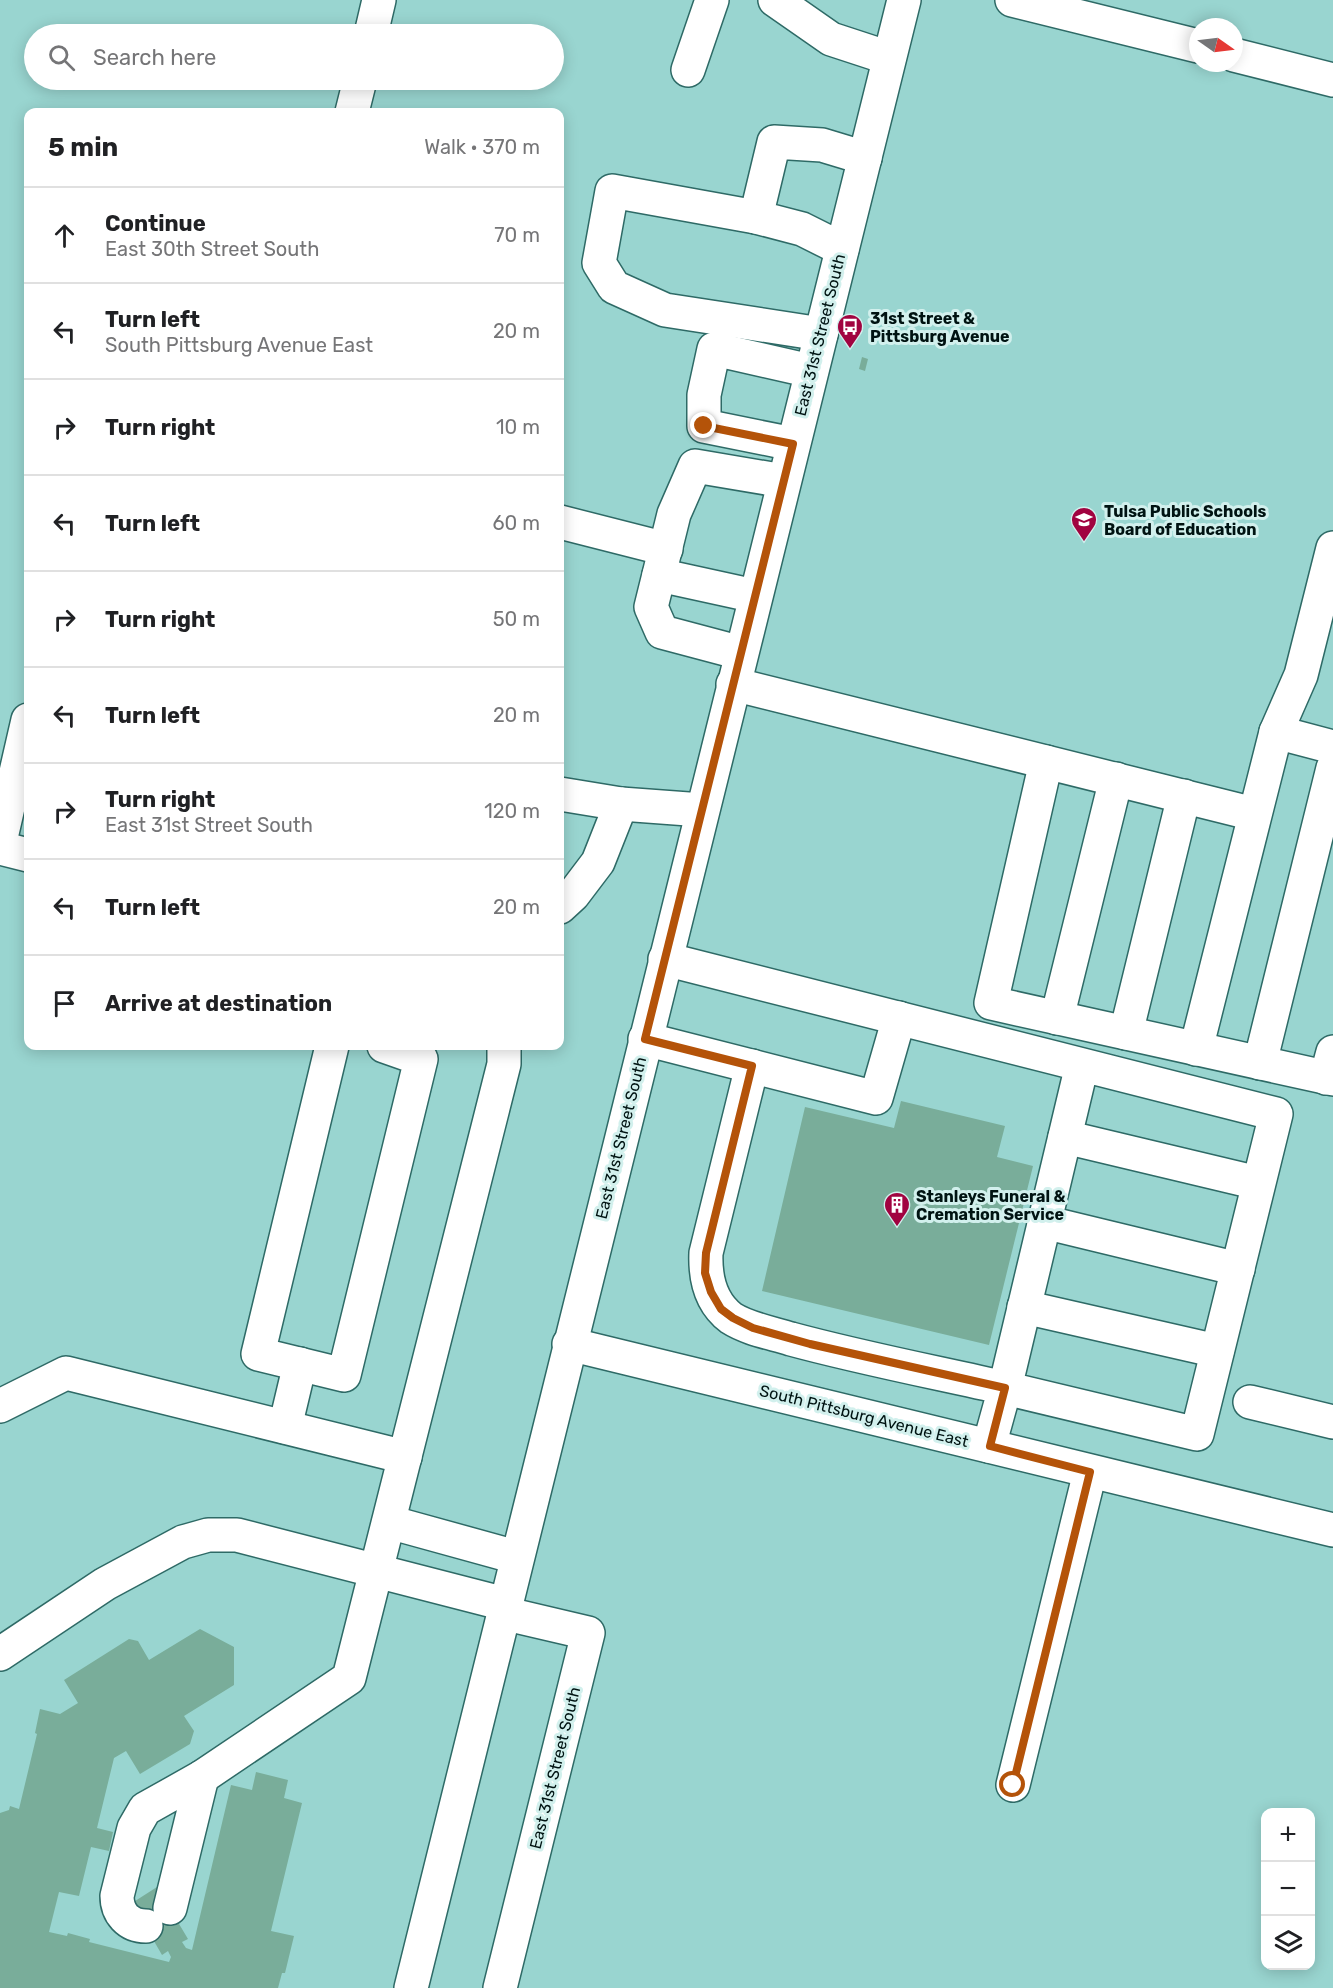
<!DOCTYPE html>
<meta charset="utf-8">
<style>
:root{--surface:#fff;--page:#f2f2f2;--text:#202124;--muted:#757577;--line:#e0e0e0}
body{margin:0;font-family:Rubik,sans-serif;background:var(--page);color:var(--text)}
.controls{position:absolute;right:18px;bottom:18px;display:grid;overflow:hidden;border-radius:12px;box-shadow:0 3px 15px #0003}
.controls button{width:54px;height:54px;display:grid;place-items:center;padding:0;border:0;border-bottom:2px solid var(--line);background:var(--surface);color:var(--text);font:30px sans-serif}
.compass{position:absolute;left:1189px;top:18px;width:54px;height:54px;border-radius:50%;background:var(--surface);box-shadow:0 3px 15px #0003;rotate:104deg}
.stop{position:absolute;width:18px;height:18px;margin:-14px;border:4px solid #b45309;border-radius:50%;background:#fff}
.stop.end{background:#b45309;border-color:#fff;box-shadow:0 2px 6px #0008}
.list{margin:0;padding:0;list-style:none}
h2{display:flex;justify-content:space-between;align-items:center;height:78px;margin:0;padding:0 24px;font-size:26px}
h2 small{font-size:20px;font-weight:400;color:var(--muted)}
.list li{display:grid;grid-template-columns:39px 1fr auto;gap:18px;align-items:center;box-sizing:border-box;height:96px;padding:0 24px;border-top:2px solid var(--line)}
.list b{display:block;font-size:22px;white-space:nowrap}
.list p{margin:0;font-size:20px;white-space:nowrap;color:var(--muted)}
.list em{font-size:20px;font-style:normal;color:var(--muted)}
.icon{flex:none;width:33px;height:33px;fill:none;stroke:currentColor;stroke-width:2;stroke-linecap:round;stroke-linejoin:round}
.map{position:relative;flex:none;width:1333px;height:1988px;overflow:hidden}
.search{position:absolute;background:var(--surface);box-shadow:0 3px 15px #0003;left:24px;top:24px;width:540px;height:66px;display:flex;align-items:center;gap:15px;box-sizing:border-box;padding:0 21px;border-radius:33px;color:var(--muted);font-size:22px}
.panel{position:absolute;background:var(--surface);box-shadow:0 3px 15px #0003;left:24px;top:108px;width:540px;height:942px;border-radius:12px}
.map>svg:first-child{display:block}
.building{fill:#79ad9a}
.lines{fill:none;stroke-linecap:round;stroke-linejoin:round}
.minor-casing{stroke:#2e6a66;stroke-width:36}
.major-casing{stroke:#2e6a66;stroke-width:36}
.minor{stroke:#fff;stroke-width:33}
.major{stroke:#fff;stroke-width:33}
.route{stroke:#b45309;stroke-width:8}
.labels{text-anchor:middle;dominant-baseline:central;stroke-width:6;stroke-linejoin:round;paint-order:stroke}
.poi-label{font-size:16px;font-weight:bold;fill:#001312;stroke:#d2f0ed;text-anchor:start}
.street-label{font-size:16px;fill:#001312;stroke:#d2f0ed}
</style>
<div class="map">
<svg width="1333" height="1988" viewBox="0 0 1333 1988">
<rect width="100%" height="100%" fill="#99d5d0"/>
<!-- building -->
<g class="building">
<path d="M862,357L868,359L865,371L859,369Z"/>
<path d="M901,1101L1005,1126L997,1157L1033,1166L989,1345L762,1291L805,1107L894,1128Z"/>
<path d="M200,1629L234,1647V1685L184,1716L194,1731L190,1744L140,1774L126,1751L114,1758L97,1828L113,1832L109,1851L91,1847L79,1896L59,1892L49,1932L67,1936L68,1933L90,1939L89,1942L169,1962L171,1957L168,1951L162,1955L132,1903L157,1887L188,1939L182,1942L186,1948L192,1950L231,1785L252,1790L256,1772L288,1780L284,1798L302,1803L271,1931L294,1936L285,1973H282L278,1988H0V1813L9,1810L10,1806L19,1809L37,1734L35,1733L40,1709L60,1714L78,1703L64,1680L129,1639L138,1641L149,1660Z"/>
</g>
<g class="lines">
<defs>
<g id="minor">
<path d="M775,0L831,39L889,58"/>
<path d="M1012,0L1198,46"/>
<path d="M371,34L379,0"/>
<path d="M1234,55L1333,80"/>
<path d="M688,70L712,0"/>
<path d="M352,112L360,80"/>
<path d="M756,217L612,191L599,263L614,287L665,310L821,334"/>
<path d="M842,249L802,229L756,217L774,142L822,145L865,158"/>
<path d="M793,444L704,426V395L714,349L811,371"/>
<path d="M560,522L666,549"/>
<path d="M659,575L755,596"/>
<path d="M741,653L662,632L651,607L674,514L695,466L784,481"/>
<path d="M733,684L1254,814"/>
<path d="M1276,732L1333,747"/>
<path d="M1046,762L991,1003L1333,1079"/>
<path d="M560,794L621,804L702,810"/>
<path d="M0,842L28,720"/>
<path d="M0,848L28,855"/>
<path d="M560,907L573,895L598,862L621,804"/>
<path d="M665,959L1276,1114L1197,1434L1005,1388L1082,1065"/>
<path d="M1057,1018L1116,779"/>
<path d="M1126,1033L1184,796"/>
<path d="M645,1039L876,1098L899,1018"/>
<path d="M332,1046L258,1354L344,1375L421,1059L384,1046"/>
<path d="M1196,1049L1276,732L1301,675L1333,548"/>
<path d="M1260,1063L1333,768"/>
<path d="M752,1066L706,1253C705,1277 710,1302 731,1318C748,1329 772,1333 791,1339C861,1358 934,1372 1005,1388L989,1446"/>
<path d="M1326,1078L1333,1052"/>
<path d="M1065,1137L1258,1183"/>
<path d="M1044,1222L1238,1269"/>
<path d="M1024,1307L1217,1351"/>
<path d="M569,1344L1333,1530"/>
<path d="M1250,1402L1333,1422"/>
<path d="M0,1406L66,1373L405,1457"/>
<path d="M285,1427L300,1364"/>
<path d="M389,1522L516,1557"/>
<path d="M0,1654L105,1584L183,1542L208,1535H237L505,1604"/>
<path d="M202,1777L349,1678L504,1064V1046"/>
<path d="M1013,1785L1090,1472"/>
<path d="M146,1926C128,1926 117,1913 117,1896L134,1828L145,1809L202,1777L170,1908"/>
<path d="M500,1988L588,1633L503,1613"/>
</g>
<path id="major" d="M411,1988L904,0"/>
</defs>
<!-- minor casing -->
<use href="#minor" class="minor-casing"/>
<!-- major casing -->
<use href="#major" class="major-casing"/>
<!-- minor -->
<use href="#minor" class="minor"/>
<!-- major -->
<use href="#major" class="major"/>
</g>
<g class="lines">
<!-- route -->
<path class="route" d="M704,426L793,444L645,1039L752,1066L706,1253L705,1273L711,1292L721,1309L733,1318L753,1328L810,1344L1005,1388L990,1446L1090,1472L1013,1785"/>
</g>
<!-- icons -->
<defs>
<symbol id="bus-pin" viewBox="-11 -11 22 30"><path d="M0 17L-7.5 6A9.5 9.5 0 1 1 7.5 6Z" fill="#a10340" stroke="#d2f0ed"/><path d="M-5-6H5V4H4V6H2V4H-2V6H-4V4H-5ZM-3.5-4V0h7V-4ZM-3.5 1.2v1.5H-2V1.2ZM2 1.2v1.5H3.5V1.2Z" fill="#fff"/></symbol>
<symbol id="school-pin" viewBox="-11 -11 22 30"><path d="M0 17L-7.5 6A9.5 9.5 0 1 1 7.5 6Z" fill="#a10340" stroke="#d2f0ed"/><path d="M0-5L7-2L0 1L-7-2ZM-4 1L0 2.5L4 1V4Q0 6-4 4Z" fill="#fff"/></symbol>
<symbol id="building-pin" viewBox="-11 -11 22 30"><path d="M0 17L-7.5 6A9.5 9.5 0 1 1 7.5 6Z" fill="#a10340" stroke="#d2f0ed"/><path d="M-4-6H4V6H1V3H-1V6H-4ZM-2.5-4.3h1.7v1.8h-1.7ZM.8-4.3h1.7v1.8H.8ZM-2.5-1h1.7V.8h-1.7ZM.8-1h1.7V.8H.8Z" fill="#fff"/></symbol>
</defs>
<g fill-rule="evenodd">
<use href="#bus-pin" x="835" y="312" width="30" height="40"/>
<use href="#school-pin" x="1069" y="505" width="30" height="40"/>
<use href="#building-pin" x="882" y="1190" width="30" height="40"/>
</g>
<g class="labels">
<!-- poi labels -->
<g class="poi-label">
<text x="870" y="318">31st Street &amp;<tspan x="870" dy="18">Pittsburg Avenue</tspan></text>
<text x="1104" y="511">Tulsa Public Schools<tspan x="1104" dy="18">Board of Education</tspan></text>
<text x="916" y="1196">Stanleys Funeral &amp;<tspan x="916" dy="18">Cremation Service</tspan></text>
</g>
<!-- street labels -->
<g class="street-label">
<text transform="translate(820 335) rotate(-76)">East 31st Street South</text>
<text transform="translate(621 1138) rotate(-76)">East 31st Street South</text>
<text transform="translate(864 1416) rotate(14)">South Pittsburg Avenue East</text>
<text transform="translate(555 1768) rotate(-76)">East 31st Street South</text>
</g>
</g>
</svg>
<div class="controls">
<button>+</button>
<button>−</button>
<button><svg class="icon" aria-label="layers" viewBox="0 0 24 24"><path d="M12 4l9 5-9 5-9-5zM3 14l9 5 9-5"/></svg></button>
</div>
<svg class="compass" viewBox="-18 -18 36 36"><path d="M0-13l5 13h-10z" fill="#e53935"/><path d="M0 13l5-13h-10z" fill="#757577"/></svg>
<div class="stop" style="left:1013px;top:1785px"></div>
<div class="stop end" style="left:704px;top:426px"></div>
<div class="search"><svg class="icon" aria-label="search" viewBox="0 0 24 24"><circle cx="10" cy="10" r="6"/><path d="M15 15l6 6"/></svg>Search here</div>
<section class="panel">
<h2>5 min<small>Walk · 370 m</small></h2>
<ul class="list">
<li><svg class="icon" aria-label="ahead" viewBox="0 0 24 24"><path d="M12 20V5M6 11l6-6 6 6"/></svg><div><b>Continue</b><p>East 30th Street South</p></div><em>70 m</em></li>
<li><svg class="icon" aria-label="left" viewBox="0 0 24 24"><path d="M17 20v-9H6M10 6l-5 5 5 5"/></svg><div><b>Turn left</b><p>South Pittsburg Avenue East</p></div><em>20 m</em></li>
<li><svg class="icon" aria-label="right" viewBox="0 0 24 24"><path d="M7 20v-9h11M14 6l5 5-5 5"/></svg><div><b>Turn right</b></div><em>10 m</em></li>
<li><svg class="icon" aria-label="left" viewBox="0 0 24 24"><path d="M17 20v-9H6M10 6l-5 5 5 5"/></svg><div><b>Turn left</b></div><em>60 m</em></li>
<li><svg class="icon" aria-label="right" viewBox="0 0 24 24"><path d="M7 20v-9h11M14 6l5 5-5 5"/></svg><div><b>Turn right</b></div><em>50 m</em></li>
<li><svg class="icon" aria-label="left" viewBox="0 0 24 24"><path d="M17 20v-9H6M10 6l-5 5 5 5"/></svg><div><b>Turn left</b></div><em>20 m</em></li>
<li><svg class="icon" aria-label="right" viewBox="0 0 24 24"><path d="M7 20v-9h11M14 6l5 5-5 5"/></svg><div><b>Turn right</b><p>East 31st Street South</p></div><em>120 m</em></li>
<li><svg class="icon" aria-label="left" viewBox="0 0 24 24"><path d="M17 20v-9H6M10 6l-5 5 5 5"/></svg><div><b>Turn left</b></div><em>20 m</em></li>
<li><svg class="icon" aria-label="arrive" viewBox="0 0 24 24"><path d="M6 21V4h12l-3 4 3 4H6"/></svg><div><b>Arrive at destination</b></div></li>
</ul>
</section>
</div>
